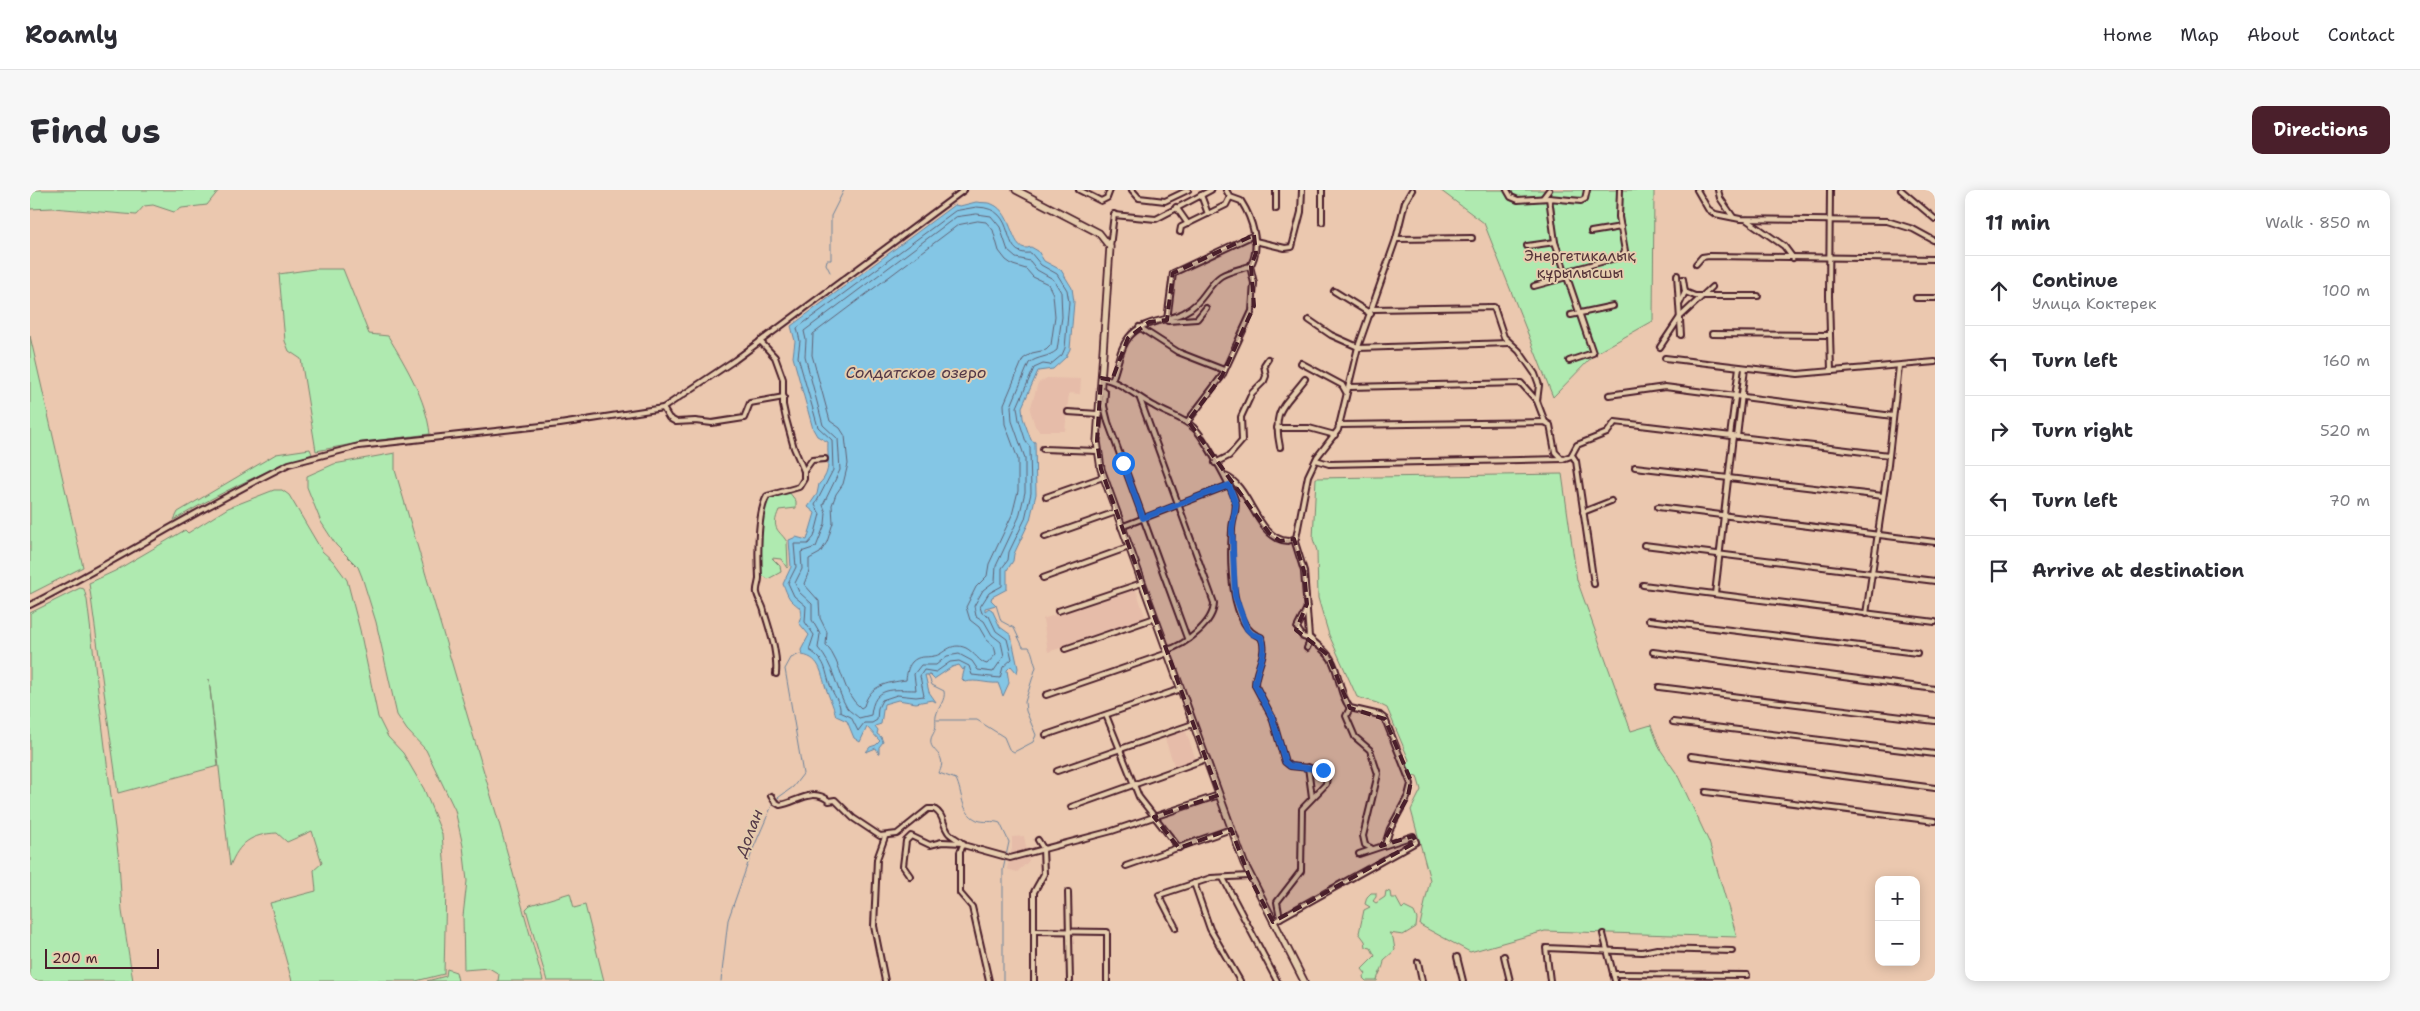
<!DOCTYPE html>
<meta charset="utf-8">
<style>
:root{--surface:#fff;--page:#f7f7f7;--text:#2b2b33;--muted:#7c7c81;--line:#e1e1e2;--accent:#4a1f2b}
body{margin:0;font-family:"Shantell Sans",sans-serif;background:var(--page);color:var(--text)}
.controls{position:absolute;right:15px;bottom:15px;display:grid;overflow:hidden;border-radius:10px;box-shadow:0 2px 12px #0003}
.controls button{width:45px;height:45px;display:grid;place-items:center;padding:0;border:0;border-bottom:1px solid var(--line);background:var(--surface);color:var(--text);font:25px sans-serif}
.scale{position:absolute;left:15px;bottom:12px;width:114px;box-sizing:border-box;padding-left:5px;border:2px solid #4a1f2b;border-top:0;font-size:14px;line-height:18px;white-space:nowrap;color:#4a1f2b;-webkit-text-stroke:4px #e6cdae;paint-order:stroke}
.stop{position:absolute;width:15px;height:15px;margin:-11px;border:4px solid #1a73e8;border-radius:50%;background:#fff}
.stop.end{background:#1a73e8;border-color:#fff;box-shadow:0 1px 5px #0008}
.list{margin:0;padding:0;list-style:none}
h2{display:flex;justify-content:space-between;align-items:center;height:65px;margin:0;padding:0 20px;font-size:21px}
h2 small{font-size:16px;font-weight:400;color:var(--muted)}
.list li{display:grid;grid-template-columns:32px 1fr auto;gap:15px;align-items:center;box-sizing:border-box;height:70px;padding:0 20px;border-top:1px solid var(--line)}
.list b{display:block;font-size:19px;white-space:nowrap}
.list p{margin:0;font-size:16px;white-space:nowrap;color:var(--muted)}
.list em{font-size:16px;font-style:normal;color:var(--muted)}
.icon{flex:none;width:28px;height:28px;fill:none;stroke:currentColor;stroke-width:2;stroke-linecap:round;stroke-linejoin:round}
.map{position:relative;flex:none;width:1905px;height:791px;overflow:hidden;border-radius:10px}
header{display:flex;align-items:center;gap:30px;box-sizing:border-box;height:70px;padding:0 25px;background:var(--surface);border-bottom:1px solid var(--line)}
header strong{font-size:24px}
nav{display:flex;gap:28px;margin-inline-start:auto;font-size:18px}
.intro{display:flex;align-items:center;justify-content:space-between;box-sizing:border-box;height:120px;padding:0 30px}
h1{margin:0;font-size:35px}
.button{padding:12px 22px;border-radius:10px;background:var(--accent);color:#fff;font-size:18px;font-weight:700}
main{display:flex;gap:30px;padding:0 30px}
aside{flex:1;background:var(--surface);border-radius:10px;box-shadow:0 2px 12px #0003}
.map>svg:first-child{display:block}
.built{fill:#e6bca9}
.green{fill:#afeab0;stroke:#7c846e}
.water{fill:#84c6e5;stroke:#6d839b}
.lines{fill:none;stroke-linecap:round;stroke-linejoin:round}
.shore{stroke:#616275;stroke-width:1}
.stream{stroke:#6d839b;stroke-width:1}
.minor-casing{stroke:#4a1f2b;stroke-width:8}
.secondary-casing{stroke:#4a1f2b;stroke-width:9}
.minor{stroke:#e6cdae;stroke-width:4}
.secondary{stroke:#e6cdae;stroke-width:5.5}
.route{stroke:#1a73e8;stroke-width:6}
.marked{fill:#4a1f2b;fill-opacity:0.2;stroke:#4a1f2b;stroke-width:4;stroke-dasharray:10 6;stroke-linejoin:round}
.labels{text-anchor:middle;dominant-baseline:central;stroke-width:4;stroke-linejoin:round;paint-order:stroke}
.park-label{font-size:15px;fill:#543338;stroke:#e6cdae}
.water-label{font-size:16px;font-style:italic;fill:#533847;stroke:#e6cdae}
</style>
<header>
<strong>Roamly</strong>
<nav><a>Home</a><a>Map</a><a>About</a><a>Contact</a></nav>
</header>
<div class="intro"><h1>Find us</h1><a class="button">Directions</a></div>
<main>
<div class="map">
<svg width="1905" height="791" viewBox="0 0 1905 791">
<rect width="100%" height="100%" fill="#ebc8af"/>
<filter id="ink" filterUnits="userSpaceOnUse"><feTurbulence type="fractalNoise" baseFrequency=".02" numOctaves="2"/><feDisplacementMap in="SourceGraphic" scale="10" xChannelSelector="R" yChannelSelector="G"/><feConvolveMatrix kernelMatrix="1 2 1 2 8 2 1 2 1" color-interpolation-filters="sRGB"/></filter>
<g filter="url(#ink)">
<!-- built -->
<g class="built">
<path d="M1017,188L1051,189L1050,204L1039,203L1035,241H1009L1005,236L1000,220L1008,193Z"/>
<path d="M1105,397L1116,429L1018,462L1013,429Z"/>
<path d="M1155,539L1166,570L1145,578L1134,546Z"/>
<path d="M994,646L999,671L987,682L977,679L982,659V647Z"/>
</g>
<!-- green -->
<g class="green">
<path d="M0,0H189L177,15L152,18L144,22L123,15L114,16L106,25L23,18L0,19Z"/>
<path d="M1410,0H1624L1623,131L1566,163L1523,207L1454,33Z"/>
<path d="M284,79H313L339,144L358,146C376,176 396,209 400,244L333,252L286,261L271,169L259,161L255,151L249,84Z"/>
<path d="M0,146L53,377L0,404Z"/>
<path d="M280,259L282,264C233,281 188,304 144,330L148,322L246,264Z"/>
<path d="M365,263V280L469,633L513,791H468L469,784L459,778L434,780L433,726L437,691L433,656L425,620L396,560L377,540L367,525L346,432L332,387L328,377L306,355L291,332L277,297V286L304,274Z"/>
<path d="M1532,284L1547,390L1601,541L1621,535L1630,559L1647,584L1679,652L1707,747L1515,741L1440,762L1390,735L1400,690L1381,620L1391,600L1387,586L1380,585L1377,574L1379,570L1357,518L1347,513L1327,507L1299,445L1288,408L1287,361L1283,349L1286,288Z"/>
<path d="M244,300H252L259,305L292,361L303,371L317,390L330,440L348,527L358,547L373,563L394,599L412,644L416,694L414,784L386,791H262L240,713L286,701L284,680L292,673L282,641L257,652L247,643C221,644 209,653 200,676L179,489L188,576L88,603L59,393L85,381L155,340L158,343L198,318Z"/>
<path d="M759,302L766,311V318L749,320C740,340 750,340 757,352L758,376L757,378L751,369L742,368L750,376L751,382L738,389L728,382L731,354L730,332L737,309L744,304Z"/>
<path d="M50,398L54,399L57,410L89,671L92,721L103,791H0V423Z"/>
<path d="M1356,701L1360,702L1361,708H1366L1372,719L1374,717L1384,722L1387,729L1386,737L1373,745L1359,743L1363,748L1365,760L1354,770C1354,778 1348,783 1347,791H1336L1333,788L1336,784L1332,779L1345,766L1341,758L1336,757L1335,751L1329,743L1334,720L1340,717L1335,714L1337,707L1341,703H1346V707L1343,711L1346,713L1355,707Z"/>
<path d="M540,703L544,718L555,715L574,791H517L496,719L500,715Z"/>
<path d="M417,779L426,782L428,791H397L416,786Z"/>
</g>
<!-- water -->
<path class="water" d="M946,12C951,13 957,12 962,14C985,23 980,65 1001,57L1008,61L1014,71L1031,80L1042,98L1044,112L1040,159L1036,167L1023,179L1008,181L992,217L993,228L1001,250L1005,252L1006,304L1000,330L984,364L983,371L977,380V399L962,407L961,410L966,415L955,418V421L959,418L962,420L970,437L981,445L988,478L987,483L981,476L977,480L979,493L973,506L968,493C957,494 947,489 935,492L932,489L935,477L933,480L929,475L922,477L904,489L900,485H895L899,502L906,512L902,510L886,513L868,510L854,514L851,534L845,536L848,540L847,544L851,547L853,552L849,557V564L846,558L836,562L840,557L846,555L850,551L837,537L830,552L824,548L817,531L806,526C803,515 801,512 797,501C791,486 792,468 772,465L771,460L779,445L769,433C774,415 771,421 760,409C757,405 755,398 753,394L761,377L759,350L766,347L777,350L785,323L778,317L787,304L789,294C802,282 797,268 798,252L787,246L783,239L763,167L765,151L761,136L924,15L930,16Z"/>
<g class="lines">
<!-- shore -->
<g class="shore">
<path d="M947,17C991,18 967,67 1001,63L1011,75L1027,84L1037,100L1039,112L1035,158L1032,165L1020,175L1013,174L1004,178L987,217L989,230L996,252L1000,257L1001,303L995,329L979,362L978,370L972,378V396L959,403L950,417L952,423L959,426L966,441L977,449L982,469L973,477L970,488L942,485L939,476L929,471L920,472L906,482L894,480L890,486L894,506L886,507L867,505L852,510L848,518L847,530L842,533H834L828,541L821,527L810,522C811,513 805,508 802,500C794,483 799,472 779,460L784,445L775,432L776,416L764,406L758,393L766,377L764,354H778L784,347L790,324L785,315L803,280L802,250L788,237L768,167L770,151L767,138L925,21Z"/>
<path d="M947,24L961,26L970,37L978,61L986,68L1000,71L1007,80L1023,89L1031,102L1032,127L1027,160C1018,168 1008,166 999,173L981,216L982,231L995,268V302L989,327L966,376L965,391L953,400L944,416L946,426L954,431L962,445L971,452L974,466L963,482L948,480L942,471L929,464L917,466L906,475H891L884,484L886,500C863,500 844,495 841,525L829,528C826,525 819,521 817,518C805,497 805,477 788,458L790,444L782,430V414L769,402L765,393L772,379L771,362L786,357L795,334L796,323L793,315L810,280L808,249L793,235L775,166L776,150L774,141L926,27Z"/>
<path d="M948,31L956,32L963,40L969,61L976,70L983,75L996,79L1003,87L1018,94L1023,104L1025,126L1021,155L1016,160L1002,163L993,169L974,214L975,234L988,269V301L982,325L959,374L957,386L946,397L936,417L940,430L949,437L956,449L964,456L966,464L957,474C950,473 944,462 936,458C920,451 914,465 904,466C895,468 889,465 882,472C877,478 877,484 876,490C856,493 840,495 834,516L831,518C812,504 813,474 796,455L797,442L790,428L789,411L774,394L779,381V369L790,363L797,352L803,333L802,315L806,304L813,294L818,274L815,246L810,238L800,231L782,165L783,144L928,35Z"/>
</g>
<!-- stream -->
<g class="stream">
<path d="M800,82L796,74L797,70H801V26L814,0"/>
<path d="M898,485L902,495L914,501C916,510 908,517 906,526C905,532 907,537 904,542C904,543 901,547 901,549C898,562 919,563 909,583L926,589C933,603 930,622 947,630C955,633 962,630 970,633L979,652L973,680V791"/>
<path d="M907,530H947L974,547L979,559L984,562L1003,552L1006,545L996,521L995,512L1006,477C1003,470 1003,462 999,457H993L984,438L971,431L966,415"/>
<path d="M745,610L763,597L773,584L755,479L761,468L772,463"/>
<path d="M691,791L698,730L723,659L743,613"/>
</g>
<defs>
<g id="minor">
<path d="M1049,0L1071,11L1077,8L1080,0"/>
<path d="M1102,0L1109,8L1135,11L1158,0"/>
<path d="M1477,0L1481,7L1488,10L1519,8L1551,11L1555,9L1557,0"/>
<path d="M1667,0L1678,19L1685,24L1710,29L1857,31L1883,39L1905,51"/>
<path d="M1688,0L1690,8L1703,27"/>
<path d="M1800,0L1799,106L1801,181"/>
<path d="M1871,0L1905,29"/>
<path d="M1171,5L1178,24"/>
<path d="M1513,8L1519,0"/>
<path d="M1519,8L1525,52L1563,163L1539,171"/>
<path d="M1146,17L1158,34"/>
<path d="M1246,19V0"/>
<path d="M1084,25L1126,29L1181,0"/>
<path d="M1717,30L1754,56L1763,68"/>
<path d="M1292,32V0"/>
<path d="M1150,42L1151,37L1196,15L1200,7"/>
<path d="M1561,42L1591,37"/>
<path d="M1366,49L1442,48"/>
<path d="M1225,51L1255,58L1262,57L1271,22L1272,0"/>
<path d="M1497,56L1525,52"/>
<path d="M1080,57L1084,24"/>
<path d="M1666,74L1672,67L1679,66L1905,69"/>
<path d="M1535,82L1593,66L1595,61L1589,27L1590,0"/>
<path d="M1647,85L1651,145"/>
<path d="M1653,89L1655,102"/>
<path d="M1504,96L1537,87"/>
<path d="M1304,101L1341,124"/>
<path d="M1886,108H1905"/>
<path d="M1650,113L1655,102L1665,106H1728"/>
<path d="M1343,119L1464,117L1474,147L1489,161L1505,184L1509,195L1507,211L1515,232"/>
<path d="M1541,125L1583,116"/>
<path d="M1137,130L1143,83L1224,45"/>
<path d="M1279,130L1301,145L1328,157"/>
<path d="M1138,131L1167,129L1176,118"/>
<path d="M1109,137L1148,162L1194,180"/>
<path d="M1682,144L1799,145"/>
<path d="M730,151L745,167L753,189V215L756,229L764,258L774,281V289L769,297L737,306C727,324 728,367 729,388C729,393 726,398 727,403C728,409 733,415 734,421C740,442 748,462 746,484"/>
<path d="M1630,157L1650,127L1682,97"/>
<path d="M1328,158L1479,153"/>
<path d="M1635,168L1768,184L1905,172"/>
<path d="M1271,173L1312,195L1316,202"/>
<path d="M1071,188C1090,191 1107,207 1124,216C1137,224 1153,228 1164,238C1173,245 1202,298 1205,310C1208,321 1202,329 1202,340C1200,367 1199,438 1231,447C1239,462 1225,479 1225,495L1242,527L1255,572L1260,576L1289,579L1297,587L1296,594L1272,619L1271,681L1247,712L1250,728"/>
<path d="M1082,190C1088,176 1089,159 1099,147C1113,130 1134,132 1153,123C1174,113 1177,95 1191,86C1199,81 1211,79 1220,76C1232,58 1222,28 1211,11L1200,7L1196,0"/>
<path d="M1319,197L1491,193L1507,211"/>
<path d="M1070,198L1075,202L1074,216L1078,232L1157,448"/>
<path d="M1579,205L1635,197L1863,226"/>
<path d="M1110,209L1184,413C1184,433 1155,455 1137,460"/>
<path d="M633,218L639,228L646,232L665,231L682,233L714,228L720,213L754,207"/>
<path d="M1038,222L1068,224"/>
<path d="M1157,232L1192,186L1222,121L1224,93L1220,76"/>
<path d="M1309,235L1515,232L1520,235L1525,262L1532,269"/>
<path d="M1247,238H1279L1305,245"/>
<path d="M1700,246L1709,177"/>
<path d="M1707,247L1715,178"/>
<path d="M1250,257C1242,218 1253,218 1275,189"/>
<path d="M1013,259L1067,261"/>
<path d="M1542,265L1546,271L1564,394"/>
<path d="M1286,270L1299,274L1533,269L1541,266L1547,255L1577,243L1585,232L1859,265"/>
<path d="M1185,273L1199,266L1212,251L1211,227L1222,203L1234,191L1236,186L1234,175L1238,169"/>
<path d="M1605,277L1853,306"/>
<path d="M774,281L782,270L795,269"/>
<path d="M1195,286C1220,295 1227,350 1258,351L1266,348L1278,286L1287,267L1308,240L1328,157L1366,49L1375,12L1382,0"/>
<path d="M1016,307L1073,287"/>
<path d="M1628,317L1905,352"/>
<path d="M1553,322L1581,311"/>
<path d="M1091,337L1199,295"/>
<path d="M1015,347L1086,322"/>
<path d="M1264,349L1274,381L1279,447C1286,455 1295,459 1301,469C1310,484 1309,504 1320,518L1350,525L1355,529L1381,594L1378,606L1360,639L1355,655"/>
<path d="M1614,355L1905,391"/>
<path d="M1013,388L1099,357"/>
<path d="M1613,395L1905,432"/>
<path d="M1685,404L1703,246"/>
<path d="M0,415C88,370 171,317 259,274L329,256L530,234L633,218L705,170L934,0"/>
<path d="M1028,421L1112,393"/>
<path d="M1836,424L1858,275L1869,176"/>
<path d="M1619,430L1887,463"/>
<path d="M1277,458L1281,449L1273,447L1267,438L1277,418"/>
<path d="M1035,459L1125,428"/>
<path d="M1623,462L1905,499"/>
<path d="M1629,497L1905,531"/>
<path d="M1016,505L1138,463"/>
<path d="M1320,518L1316,526L1325,547L1340,560L1348,584L1333,646L1335,655L1341,658"/>
<path d="M1076,525L1109,607L1149,658"/>
<path d="M1643,532L1905,564"/>
<path d="M1016,545L1151,499"/>
<path d="M1661,566L1905,598"/>
<path d="M1278,577L1282,607"/>
<path d="M1027,581L1163,534"/>
<path d="M1676,602L1905,631"/>
<path d="M741,606L745,612L750,615C768,612 782,597 799,611L805,610L823,628L850,646L867,644L898,619H904C914,625 912,633 918,642C922,648 930,649 933,655L980,668L1082,641L1189,605"/>
<path d="M1041,617L1176,569"/>
<path d="M855,647L847,669L844,736L855,791"/>
<path d="M933,655L930,662V703L942,717L959,791"/>
<path d="M1096,676L1201,639"/>
<path d="M880,686L873,676L876,651L881,646L900,655L912,652L933,653"/>
<path d="M1193,688L1247,791"/>
<path d="M1164,693L1180,739L1210,791"/>
<path d="M1038,702L1040,791"/>
<path d="M1243,732L1386,652L1383,646L1329,664"/>
<path d="M1146,738L1129,705L1181,688L1219,686"/>
<path d="M1005,741L1077,742V791"/>
<path d="M1573,744L1585,791"/>
<path d="M1474,766L1480,791"/>
<path d="M1427,767L1433,791"/>
<path d="M1388,772L1392,791"/>
<path d="M1583,784L1717,785"/>
<path d="M1004,791V702L1014,684L1013,658L1008,650"/>
<path d="M1520,791L1516,758L1612,762L1627,759L1702,761"/>
</g>
<path id="secondary" d="M986,0L1069,43L1080,57L1067,251L1071,279L1214,673L1274,791"/>
</defs>
<!-- minor casing -->
<use href="#minor" class="minor-casing"/>
<!-- secondary casing -->
<use href="#secondary" class="secondary-casing"/>
<!-- minor -->
<use href="#minor" class="minor"/>
<!-- secondary -->
<use href="#secondary" class="secondary"/>
</g>
</g>
<g class="lines" filter="url(#ink)">
<!-- route -->
<path class="route" d="M1093,273L1113,328L1199,295L1206,314L1202,339L1205,406L1217,439L1222,444L1231,447C1239,462 1225,479 1225,495L1242,527L1255,572L1260,576L1293,580"/>
</g>
<!-- marked area -->
<path class="marked" d="M1224,45L1226,63L1221,76L1224,116L1192,186L1158,231L1239,343L1250,351L1264,349L1274,381L1277,414L1266,440L1298,465L1320,518L1355,529L1381,591L1378,606L1351,656L1383,646L1386,652L1243,732L1219,686L1201,639L1149,658L1124,627L1189,605L1071,279L1067,251L1071,188L1082,190L1098,148L1119,132L1137,130L1143,83Z"/>
<g class="labels">
<!-- park labels -->
<g class="park-label">
<text x="1550" y="66">Энергетикалық<tspan x="1550" dy="17">құрылысшы</tspan></text>
</g>
<!-- water labels -->
<g class="water-label">
<text x="886" y="182">Солдатское озеро</text>
<text transform="translate(719 643) rotate(-69)">Долан</text>
</g>
</g>
</svg>
<div class="controls">
<button>+</button>
<button>−</button>
</div>
<div class="scale">200 m</div>
<div class="stop" style="left:1093px;top:273px"></div>
<div class="stop end" style="left:1293px;top:580px"></div>
</div>
<aside>
<h2>11 min<small>Walk · 850 m</small></h2>
<ul class="list">
<li><svg class="icon" aria-label="ahead" viewBox="0 0 24 24"><path d="M12 20V5M6 11l6-6 6 6"/></svg><div><b>Continue</b><p>Улица Коктерек</p></div><em>100 m</em></li>
<li><svg class="icon" aria-label="left" viewBox="0 0 24 24"><path d="M17 20v-9H6M10 6l-5 5 5 5"/></svg><div><b>Turn left</b></div><em>160 m</em></li>
<li><svg class="icon" aria-label="right" viewBox="0 0 24 24"><path d="M7 20v-9h11M14 6l5 5-5 5"/></svg><div><b>Turn right</b></div><em>520 m</em></li>
<li><svg class="icon" aria-label="left" viewBox="0 0 24 24"><path d="M17 20v-9H6M10 6l-5 5 5 5"/></svg><div><b>Turn left</b></div><em>70 m</em></li>
<li><svg class="icon" aria-label="arrive" viewBox="0 0 24 24"><path d="M6 21V4h12l-3 4 3 4H6"/></svg><div><b>Arrive at destination</b></div></li>
</ul>
</aside>
</main>
